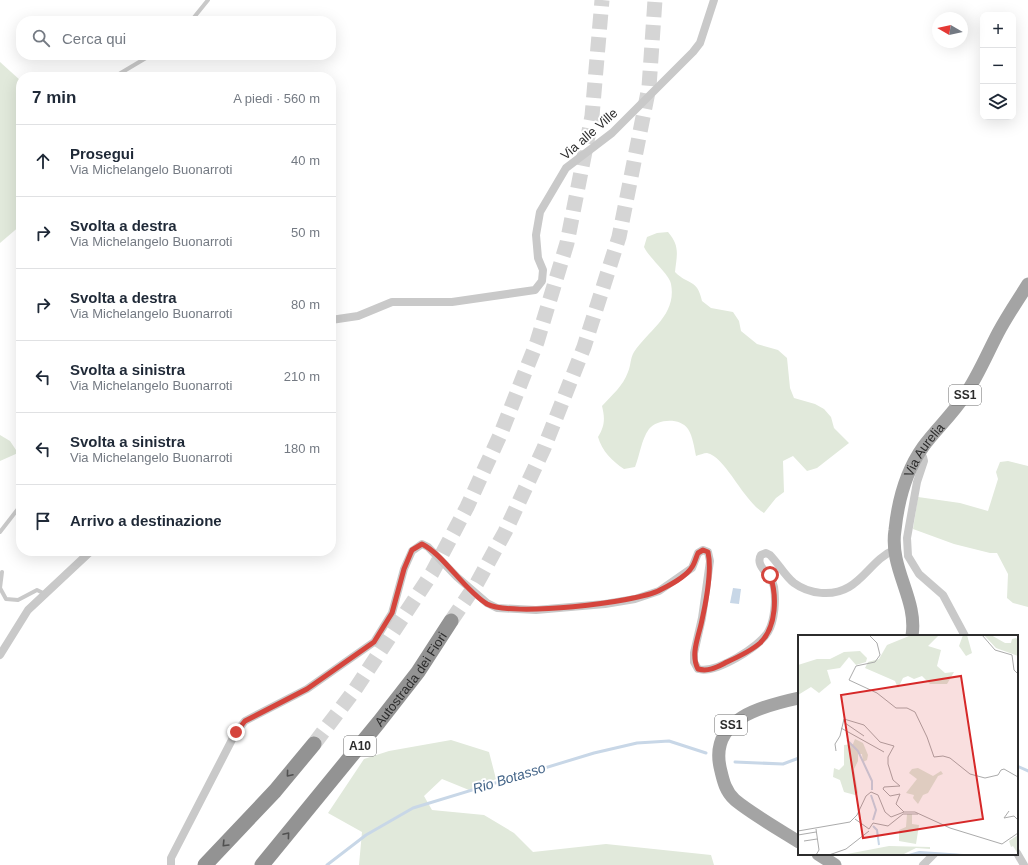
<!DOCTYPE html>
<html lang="it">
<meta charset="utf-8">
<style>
:root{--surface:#fff;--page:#f6f6f7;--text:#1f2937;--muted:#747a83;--line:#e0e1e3}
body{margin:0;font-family:Helvetica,sans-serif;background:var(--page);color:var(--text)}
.controls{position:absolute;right:12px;top:12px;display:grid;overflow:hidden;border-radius:8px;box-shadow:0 4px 16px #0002}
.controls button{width:36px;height:36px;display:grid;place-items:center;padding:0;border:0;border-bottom:1px solid var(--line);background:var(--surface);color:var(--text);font:20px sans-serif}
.compass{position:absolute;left:932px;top:12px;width:36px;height:36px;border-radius:50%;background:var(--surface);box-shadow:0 4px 16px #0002;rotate:279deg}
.stop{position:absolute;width:12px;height:12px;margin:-9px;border:3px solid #d5453d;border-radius:50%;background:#fff}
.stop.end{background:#d5453d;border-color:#fff;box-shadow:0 1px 4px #0008}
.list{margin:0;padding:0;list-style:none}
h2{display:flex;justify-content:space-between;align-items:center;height:52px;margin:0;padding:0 16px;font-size:17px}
h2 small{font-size:13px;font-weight:400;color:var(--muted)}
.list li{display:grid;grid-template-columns:26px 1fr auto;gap:12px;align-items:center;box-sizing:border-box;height:72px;padding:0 16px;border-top:1px solid var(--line)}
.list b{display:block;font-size:15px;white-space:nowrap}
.list p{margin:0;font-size:13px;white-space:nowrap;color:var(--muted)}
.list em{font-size:13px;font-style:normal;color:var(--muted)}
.icon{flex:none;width:22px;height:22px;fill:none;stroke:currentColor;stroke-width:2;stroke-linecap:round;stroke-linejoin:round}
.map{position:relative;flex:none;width:1028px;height:865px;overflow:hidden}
.search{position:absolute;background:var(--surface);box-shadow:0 4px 16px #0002;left:16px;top:16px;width:320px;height:44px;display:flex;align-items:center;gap:10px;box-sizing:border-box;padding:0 14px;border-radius:16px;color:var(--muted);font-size:15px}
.panel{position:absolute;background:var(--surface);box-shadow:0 4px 16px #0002;left:16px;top:72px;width:320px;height:484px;border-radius:16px}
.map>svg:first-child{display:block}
.green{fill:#e1e9db}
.water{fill:#c8d7e7}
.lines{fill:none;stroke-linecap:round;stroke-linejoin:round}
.stream{stroke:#c8d7e7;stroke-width:3}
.motorway-tunnel{stroke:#d5d5d5;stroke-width:15;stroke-dasharray:15 8;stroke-linecap:butt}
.service{stroke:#c9c9c9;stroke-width:4}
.minor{stroke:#c9c9c9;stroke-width:8}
.primary{stroke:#a4a4a4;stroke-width:13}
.motorway{stroke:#939393;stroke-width:15}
.oneway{stroke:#505050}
.route{stroke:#d5453d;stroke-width:5}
.labels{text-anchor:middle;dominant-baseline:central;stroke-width:4;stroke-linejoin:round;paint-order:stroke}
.shield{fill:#fff;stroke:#6b6b6b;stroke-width:1}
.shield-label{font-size:12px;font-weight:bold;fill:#2c2c2c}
.street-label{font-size:13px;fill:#2c2c2c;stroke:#fff}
.water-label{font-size:14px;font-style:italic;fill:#426387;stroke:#fff}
.inset-river{fill:none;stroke:#c8d7e7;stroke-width:2}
.inset-road{fill:none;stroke:#ababab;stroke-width:1}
.view{fill:#d62828;fill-opacity:0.15;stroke:#d62828;stroke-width:2}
.inset-edge{fill:none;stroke:#2c2c2c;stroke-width:2}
</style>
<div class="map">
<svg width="1028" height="865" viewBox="0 0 1028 865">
<rect width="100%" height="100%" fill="#fff"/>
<!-- green -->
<g class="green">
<path d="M0,62L21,81V225L0,243Z"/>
<path d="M668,232C680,246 677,254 675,272C689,286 697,278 702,301L711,308L733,312L739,321L741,331L757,344L778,350L787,358L790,388L794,398L815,404L824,409L831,417L834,428L849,443L817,468L807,471L793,456L783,461L784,492L776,498L764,513C743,501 725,456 707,453C704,453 699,455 696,456C694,447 693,437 688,429C680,417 657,419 649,429C641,440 640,455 635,467L624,469C612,461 602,451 598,437C605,426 605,418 602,406C612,395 623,386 628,372C631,365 630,359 634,352C649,330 677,315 671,284C670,275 650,259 644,247L647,237L657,233Z"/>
<path d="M0,435L10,441L18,453L0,461Z"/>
<path d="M1008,461L1028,466V607L1013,603L1007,598L1008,574L997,553H990L954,544L913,529L918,497L960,503L988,511L998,479L996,472L1000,462Z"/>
<path d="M451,740L489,752L496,779L469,790L442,779L424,796L432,810L484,815L514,833L533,852L606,844L711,855L714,865H359L362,832L328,813L364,759L389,751Z"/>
</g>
<!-- water -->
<path class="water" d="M733,588L741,589L739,604L730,603Z"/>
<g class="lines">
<!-- stream -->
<g class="stream">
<path d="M735,762L783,764L799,758"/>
<path d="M1017,766L1028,771"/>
<path d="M327,865L366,835L413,808L594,753L637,743L669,741L706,753"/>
</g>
<!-- motorway-tunnel -->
<g class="motorway-tunnel">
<path d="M451,621L477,583L505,532L544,448L584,347L619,237L649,87L655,0"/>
<path d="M314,744L354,691L432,573L467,507L501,433L537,342L567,243L592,116L602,0"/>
</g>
<!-- service -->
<g class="service">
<path d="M191,21L208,0"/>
<path d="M114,77L151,55"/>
<path d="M0,532L21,505"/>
<path d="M2,572L0,588L6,599L18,600L37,590L45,594"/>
</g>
<!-- minor -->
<g class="minor">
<path d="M331,320L358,316L392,302H452L535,290L542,281L543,270L538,258L536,235L540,212L566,168L612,133L693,52L700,43L714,0"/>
<path d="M920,453L923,457L924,461L917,482L907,538L908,556L919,574L943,595L965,636"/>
<path d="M0,655L28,610L91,551"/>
<path d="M1017,853L1024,865"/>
<path d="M171,865V858L236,732L245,721L307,689L374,642L392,613L404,569L412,551L422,544L428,547L457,577L487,603L497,608L536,610L605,604L635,599L659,591L692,568L698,553L703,550L708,552L710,561L702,618L694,653V662L698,669C716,674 759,647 768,632C775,620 776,599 774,587C772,575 754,566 761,555L766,553L770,555C778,563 785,576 794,583C809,594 832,597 849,587C866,577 875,558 894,550"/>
<path d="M923,865L934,854"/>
</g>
<!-- primary -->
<g class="primary">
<path id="s1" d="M912,636C918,599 889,569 895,530C898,501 906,471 923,447C936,429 953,414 965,395C978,376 987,354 998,333C1007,316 1018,300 1028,284"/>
<path d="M799,698C762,706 710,719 720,767C723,780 725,791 735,800C752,814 780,830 799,842"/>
<path d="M818,854L835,865"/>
</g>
<!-- motorway -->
<g class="motorway">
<path d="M205,865L275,791L314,744"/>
<path id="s2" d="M262,865L379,722L418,672L451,621"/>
</g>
</g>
<!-- one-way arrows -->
<defs><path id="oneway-chevron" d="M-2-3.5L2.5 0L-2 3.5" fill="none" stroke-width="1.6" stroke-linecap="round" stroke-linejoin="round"/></defs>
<g class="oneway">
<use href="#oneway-chevron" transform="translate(289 774) rotate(130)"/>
<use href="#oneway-chevron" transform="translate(287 835) rotate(-50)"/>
<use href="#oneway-chevron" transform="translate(225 844) rotate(134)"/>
</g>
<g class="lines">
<!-- route -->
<path class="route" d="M236,732L245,721L307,689L374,642L392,613L404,569L412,550L422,544C444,555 464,590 487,604C510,617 636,603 660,590C670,585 686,577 692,567C695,563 696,557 698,553L703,550L708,552C712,570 706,602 702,620C699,636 690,654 698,669C709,672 717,667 727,662C738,657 751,651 760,643C777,627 777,595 770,575"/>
</g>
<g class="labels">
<!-- shield labels -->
<g class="shield">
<rect x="949" y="385" width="32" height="20" rx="3"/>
<rect x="715" y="715" width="32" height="20" rx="3"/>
<rect x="344" y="736" width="32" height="20" rx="3"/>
</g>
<g class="shield-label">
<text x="965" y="395">SS1</text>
<text x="731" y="725">SS1</text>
<text x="360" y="746">A10</text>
</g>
<!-- street labels -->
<g class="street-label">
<text transform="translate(589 134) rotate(-41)">Via alle Ville</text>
<text stroke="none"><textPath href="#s1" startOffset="195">Via Aurelia</textPath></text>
<text stroke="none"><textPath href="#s2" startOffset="238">Autostrada dei Fiori</textPath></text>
</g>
<!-- water labels -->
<g class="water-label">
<text transform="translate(509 778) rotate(-17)">Rio Botasso</text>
</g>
</g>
<!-- overview -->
<g transform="translate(798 635)">
<rect width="220" height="220" fill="#fff"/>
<path d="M141,0L130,11L143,15L139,31L147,38L156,37L149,49H132L124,41L116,44L110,41L105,43L100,53L97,46L67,33L70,27L81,24L89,10L111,1ZM165,0H169L174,18L168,21L161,11ZM186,0H193L207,8H213L214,4L218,3L220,5V21L198,13ZM62,16L69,23L68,27L58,30L51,22L42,33L29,35L33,48L21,58L13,52L0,60V30L19,24H32L46,17ZM57,104L65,108L70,120L69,125L65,127L64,119H60V126L56,134L60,158L57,160L46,157L42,145L35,142L36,133L41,135L46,130V110L55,109ZM120,133L135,141L143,136L145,139L140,141L130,158L125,160L120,169L115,163L116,160L108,158L119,144L111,138L114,134ZM109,179H114V189L121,190L118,209L101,206V195L108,192ZM220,200V219L215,211L213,212L211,206ZM91,211L132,212V214L118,213L104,220L49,219Z" fill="#e1e9db"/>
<path d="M121,216H138L179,220H107Z" fill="#c8d7e7"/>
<path d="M123,214L179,218L181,220L122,216Z" fill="#fff"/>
<path class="inset-river" d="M49,105L60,116L74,146V155M73,160L78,175L75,185M75,191L79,195L81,210"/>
<path class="inset-road" d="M71,0L79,8L82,20L77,27L58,31L51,45L79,58L98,73H109L117,77L129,102L136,122L145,121L152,123L172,139L187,143L200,140L203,135L206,134L220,142M184,0L197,15L214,20L216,35L220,39M47,88L66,101M43,93L86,117M38,116L37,109L42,101L46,84L66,90L82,107L96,111L90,122V129L95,145L102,151L86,152L85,154L92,161L102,159L98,169L106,177M211,176L206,183L216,181L220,185M57,184L71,194L75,188L90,191L105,179H120M0,196L52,187L59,180L68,161L73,157L80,160L87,177L93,182L106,177H117L152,193L204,209L220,198M0,200L18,197M6,206L19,204M18,220L21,215L18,194M31,220L48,214L71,196"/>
<path class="view" d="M163,41L185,184L65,203L43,60Z"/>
<rect width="220" height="220" class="inset-edge"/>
</g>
</svg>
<div class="controls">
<button>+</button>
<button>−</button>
<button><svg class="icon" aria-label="layers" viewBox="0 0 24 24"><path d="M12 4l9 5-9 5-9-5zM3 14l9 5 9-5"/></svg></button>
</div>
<svg class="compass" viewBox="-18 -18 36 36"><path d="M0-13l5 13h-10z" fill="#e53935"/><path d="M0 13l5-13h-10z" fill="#747a83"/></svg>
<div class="stop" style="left:770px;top:575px"></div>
<div class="stop end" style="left:236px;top:732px"></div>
<div class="search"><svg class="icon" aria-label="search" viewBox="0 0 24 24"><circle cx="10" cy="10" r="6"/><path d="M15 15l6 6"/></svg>Cerca qui</div>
<section class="panel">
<h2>7 min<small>A piedi · 560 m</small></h2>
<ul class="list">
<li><svg class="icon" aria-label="ahead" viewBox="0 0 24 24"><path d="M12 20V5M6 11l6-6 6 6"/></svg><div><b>Prosegui</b><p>Via Michelangelo Buonarroti</p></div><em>40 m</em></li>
<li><svg class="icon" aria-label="right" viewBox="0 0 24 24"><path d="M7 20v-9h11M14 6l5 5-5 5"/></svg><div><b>Svolta a destra</b><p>Via Michelangelo Buonarroti</p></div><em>50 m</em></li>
<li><svg class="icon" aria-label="right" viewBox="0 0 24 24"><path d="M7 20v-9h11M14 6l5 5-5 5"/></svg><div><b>Svolta a destra</b><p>Via Michelangelo Buonarroti</p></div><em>80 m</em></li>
<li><svg class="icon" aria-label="left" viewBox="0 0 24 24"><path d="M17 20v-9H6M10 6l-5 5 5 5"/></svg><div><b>Svolta a sinistra</b><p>Via Michelangelo Buonarroti</p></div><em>210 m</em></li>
<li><svg class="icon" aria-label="left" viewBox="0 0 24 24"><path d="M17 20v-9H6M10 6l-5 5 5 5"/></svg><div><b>Svolta a sinistra</b><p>Via Michelangelo Buonarroti</p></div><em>180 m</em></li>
<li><svg class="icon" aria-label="arrive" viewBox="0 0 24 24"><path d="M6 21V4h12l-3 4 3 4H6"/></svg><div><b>Arrivo a destinazione</b></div></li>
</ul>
</section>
</div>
